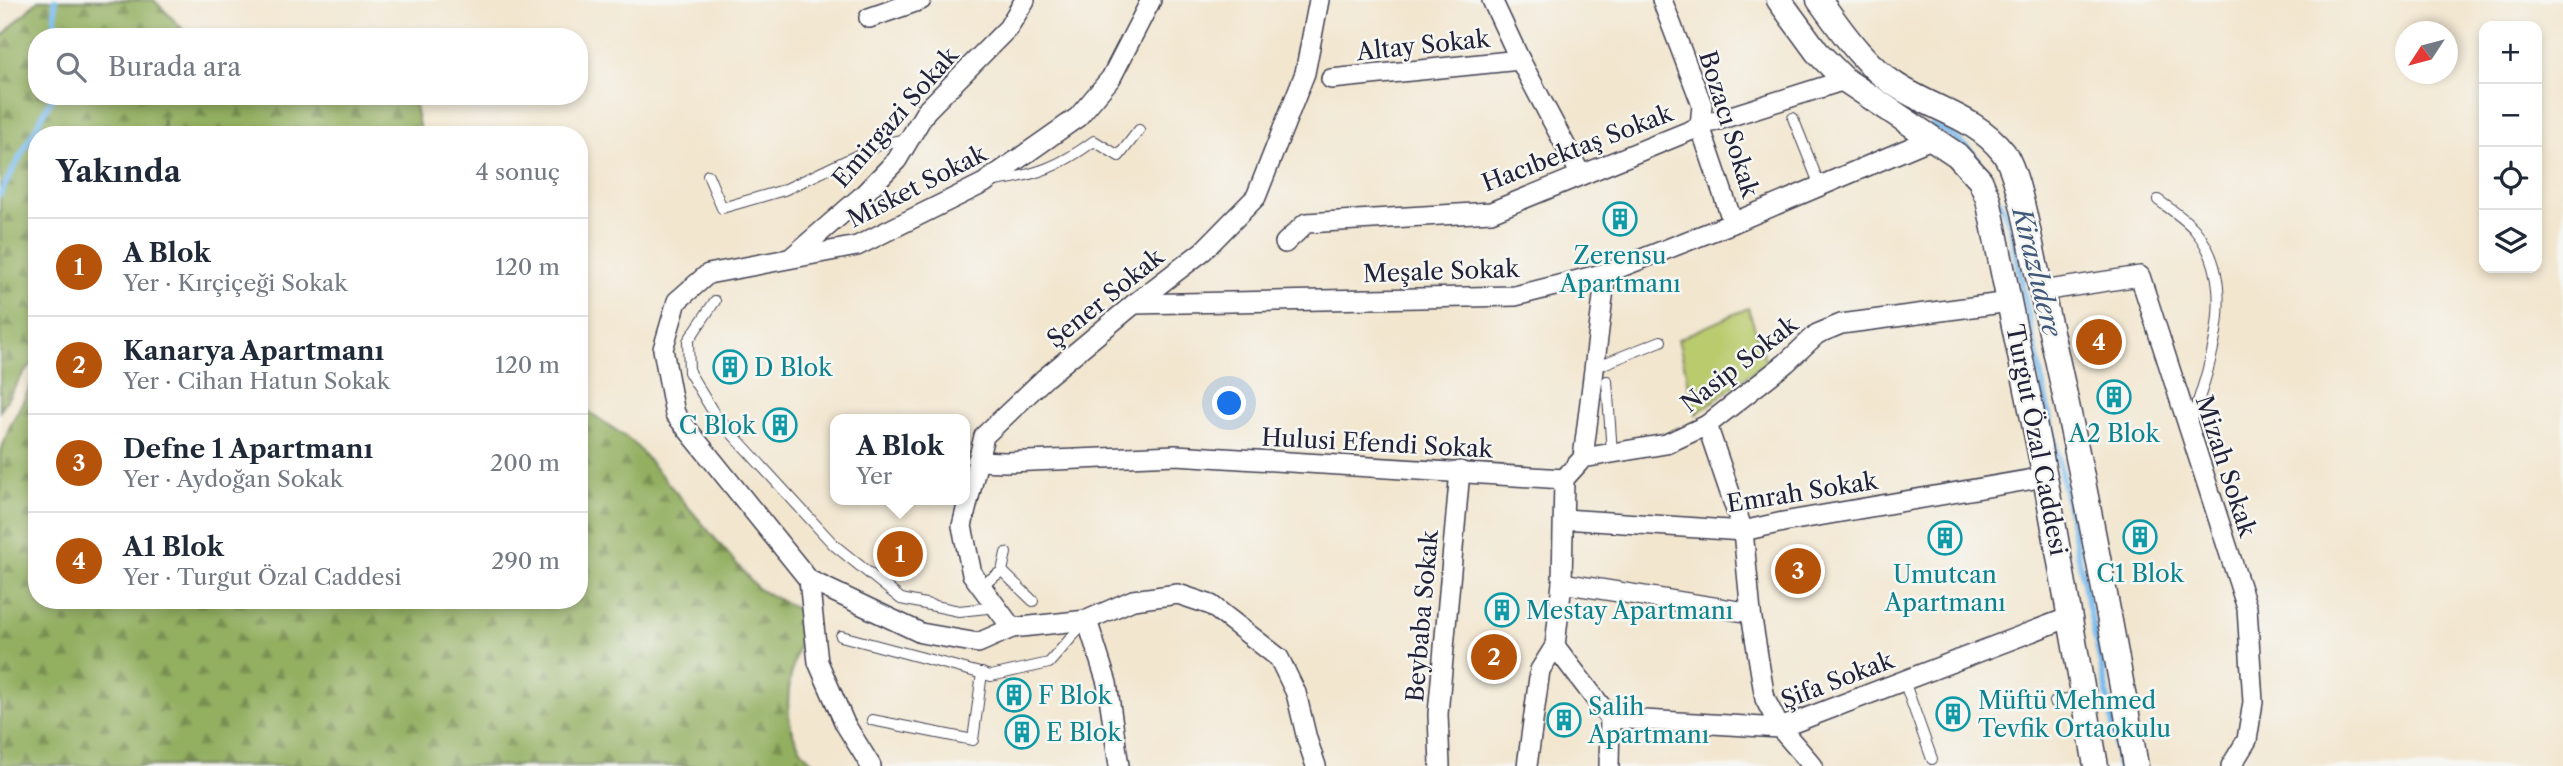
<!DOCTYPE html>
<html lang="tr">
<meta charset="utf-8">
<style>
:root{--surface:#fff;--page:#f6f6f7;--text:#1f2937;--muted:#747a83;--line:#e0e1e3;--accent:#b45309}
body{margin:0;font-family:"Libre Caslon Text",serif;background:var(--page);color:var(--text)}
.controls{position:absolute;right:21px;top:21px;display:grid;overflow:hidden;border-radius:14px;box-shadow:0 4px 10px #0003}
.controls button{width:63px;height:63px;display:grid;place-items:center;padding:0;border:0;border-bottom:2px solid var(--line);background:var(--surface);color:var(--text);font:35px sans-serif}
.compass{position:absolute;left:2395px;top:21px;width:63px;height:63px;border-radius:50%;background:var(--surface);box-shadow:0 4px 10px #0003;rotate:234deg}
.you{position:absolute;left:1230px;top:404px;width:24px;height:24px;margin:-18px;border:5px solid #fff;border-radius:50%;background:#1a73e8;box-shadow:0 0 0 10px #1a73e833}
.badge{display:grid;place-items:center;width:46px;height:46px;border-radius:50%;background:var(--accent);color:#fff;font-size:23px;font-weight:700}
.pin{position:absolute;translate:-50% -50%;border:4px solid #fff;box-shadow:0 2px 7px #0006}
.popup{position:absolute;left:830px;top:414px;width:140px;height:91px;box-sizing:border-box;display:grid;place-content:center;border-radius:14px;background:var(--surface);filter:drop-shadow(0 2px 5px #0005);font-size:23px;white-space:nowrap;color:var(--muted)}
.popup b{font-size:26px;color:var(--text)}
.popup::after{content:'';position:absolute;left:50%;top:100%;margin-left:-14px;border:14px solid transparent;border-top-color:var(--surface)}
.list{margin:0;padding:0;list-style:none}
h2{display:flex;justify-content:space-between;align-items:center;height:91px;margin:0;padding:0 28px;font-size:30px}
h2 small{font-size:23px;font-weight:400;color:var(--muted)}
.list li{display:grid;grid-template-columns:46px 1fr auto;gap:21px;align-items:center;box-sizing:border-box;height:98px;padding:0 28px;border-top:2px solid var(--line)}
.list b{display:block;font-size:26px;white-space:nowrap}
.list p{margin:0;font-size:23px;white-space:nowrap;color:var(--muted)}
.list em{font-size:23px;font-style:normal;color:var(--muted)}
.icon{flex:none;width:38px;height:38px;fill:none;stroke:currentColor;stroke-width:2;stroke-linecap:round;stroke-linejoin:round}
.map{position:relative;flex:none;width:2563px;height:766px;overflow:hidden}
.search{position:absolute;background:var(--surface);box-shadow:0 4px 10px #0003;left:28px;top:28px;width:560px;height:77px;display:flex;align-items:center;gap:18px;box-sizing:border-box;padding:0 24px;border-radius:28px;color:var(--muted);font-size:26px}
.panel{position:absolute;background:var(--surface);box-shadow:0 4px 10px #0003;left:28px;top:126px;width:560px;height:483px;border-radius:28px}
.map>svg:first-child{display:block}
.green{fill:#bacb6e;stroke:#6e7654;stroke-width:2}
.forest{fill:url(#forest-firs);stroke:#5a684e;stroke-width:2}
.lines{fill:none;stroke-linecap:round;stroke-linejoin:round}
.stream{stroke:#78bcee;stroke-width:6}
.service-casing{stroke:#413f51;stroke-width:12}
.minor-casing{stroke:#413f51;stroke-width:22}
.tertiary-casing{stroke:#413f51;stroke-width:27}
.service{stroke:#fff;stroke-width:10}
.minor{stroke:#fff;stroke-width:19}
.tertiary{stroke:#fff;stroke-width:24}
.labels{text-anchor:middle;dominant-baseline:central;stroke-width:5;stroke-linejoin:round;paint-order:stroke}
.street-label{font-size:24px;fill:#22223b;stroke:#f6f6f2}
.culture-label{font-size:24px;fill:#0d838f;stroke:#f6f6f2;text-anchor:start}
.water-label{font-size:26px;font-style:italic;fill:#40587a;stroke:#f6f6f2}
</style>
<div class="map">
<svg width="2563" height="766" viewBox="0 0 2563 766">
<defs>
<pattern id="forest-firs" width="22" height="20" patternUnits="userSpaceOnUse" patternTransform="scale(1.75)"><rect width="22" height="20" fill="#93af61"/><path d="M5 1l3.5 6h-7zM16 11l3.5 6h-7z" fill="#788e51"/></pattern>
</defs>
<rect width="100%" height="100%" fill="#f6f6f2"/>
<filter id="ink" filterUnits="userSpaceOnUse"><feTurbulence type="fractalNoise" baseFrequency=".0143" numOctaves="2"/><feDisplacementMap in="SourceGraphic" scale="14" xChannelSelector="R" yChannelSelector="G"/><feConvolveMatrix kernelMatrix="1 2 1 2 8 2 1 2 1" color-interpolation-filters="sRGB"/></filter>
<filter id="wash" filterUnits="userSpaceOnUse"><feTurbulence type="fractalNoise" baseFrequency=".00686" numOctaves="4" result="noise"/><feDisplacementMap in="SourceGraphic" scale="28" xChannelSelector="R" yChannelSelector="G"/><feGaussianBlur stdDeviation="1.57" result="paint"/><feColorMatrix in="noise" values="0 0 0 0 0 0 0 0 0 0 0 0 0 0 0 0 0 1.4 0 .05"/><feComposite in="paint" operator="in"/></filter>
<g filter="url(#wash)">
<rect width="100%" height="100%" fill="#f2e6cf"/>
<!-- green -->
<path class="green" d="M1748,308L1766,362L1696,414L1678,339Z"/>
<!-- forest -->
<g class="forest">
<path d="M38,0H154L191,37H37V96H413L421,135H166L163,118L162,135H37V359L23,374L0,411V38Z"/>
<path d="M37,374V600H579V405L633,442L758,589L809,615C795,653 776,709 799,746C803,754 811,760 817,766H0V454L9,428Z"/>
</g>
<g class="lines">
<!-- stream -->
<g class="stream">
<path d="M55,37V0"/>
<path d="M1932,125C1950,133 1969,146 1980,163"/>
<path d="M0,194L53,96"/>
<path d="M2000,201L2010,227L2112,718L2118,766"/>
</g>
</g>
</g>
<g filter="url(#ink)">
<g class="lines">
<defs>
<g id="service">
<path d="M1793,118L1820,186"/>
<path d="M708,175L722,208L784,190L881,144L907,139"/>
<path d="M995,181C1037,175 1060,166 1094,141L1119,156L1139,130"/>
<path d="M2158,200C2170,209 2186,219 2195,230C2241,284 2209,368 2190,426"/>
<path d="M715,301L688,341L689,372L715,415L834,545L901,599L959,611L997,607"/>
<path d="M1593,368L1661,341"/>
<path d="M1607,381L1612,453"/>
<path d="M1002,571L1006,553"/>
<path d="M981,586L1002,571L1033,601"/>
<path d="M841,636L991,676L1049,663L1085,622"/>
<path d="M1904,681L1932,759"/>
<path d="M2055,702L2082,695"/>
<path d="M872,720L973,740L982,673"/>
</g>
<g id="minor">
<path d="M1151,0L1111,78L1078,117L984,183L857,246L708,274L677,301L663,349L675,414L809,580L921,633L978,643L1012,628L1087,620L1133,600L1178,594L1211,605L1279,658L1296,693L1307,739L1316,766"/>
<path d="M1492,0L1520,60L1581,175"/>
<path d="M1662,0L1702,105L1700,126L1733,223"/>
<path d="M869,18L921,0"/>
<path d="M1331,79L1520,60"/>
<path d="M1285,243L1306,223L1491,212L1709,123L1845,80"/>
<path d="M792,257L861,197L897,160L926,111L1008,28L1025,0"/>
<path d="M1606,273L1583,458L1564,479L1562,583L1555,646L1610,718L1609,766"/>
<path d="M2042,291L2140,276L2247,608L2253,702L2247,740L2231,766"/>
<path d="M1134,304L1515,296L1606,273L1728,225L1931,139"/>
<path d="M1707,425L1743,531L1751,613L1765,699L1780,728L1813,766"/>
<path d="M1583,458L1666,444L1707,425L1786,363L1817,334L1841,324L2010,302"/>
<path d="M977,461L1005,462L1176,455L1564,479"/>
<path d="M1564,519L1743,531L1783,522L2045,477"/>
<path d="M809,580L818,662L845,724L871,766"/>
<path d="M1562,583L1751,613"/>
<path d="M1087,620L1107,683L1119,766"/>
<path d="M1012,628L972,574L962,526L984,436L1045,378L1134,304L1203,251L1256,197L1305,73L1319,0"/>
<path d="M1610,718L1780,728L2070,617"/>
<path d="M1440,766L1438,714L1460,471"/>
<path d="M1527,766L1540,670L1555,646"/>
</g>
<g id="tertiary">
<path d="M1779,0L1817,52L1845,80L1957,155L1980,180L1988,199L2045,477L2096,766"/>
<path d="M1819,0C1842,31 1863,64 1896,85C1932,109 1976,117 2003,152C2018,170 2030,242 2036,268C2076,433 2107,599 2136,766"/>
</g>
</defs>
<!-- service casing -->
<use href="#service" class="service-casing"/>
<!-- minor casing -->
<use href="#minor" class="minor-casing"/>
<!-- tertiary casing -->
<use href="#tertiary" class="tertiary-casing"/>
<!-- service -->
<use href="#service" class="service"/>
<!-- minor -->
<use href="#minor" class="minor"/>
<!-- tertiary -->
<use href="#tertiary" class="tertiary"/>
</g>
</g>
<!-- icons -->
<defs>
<symbol id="building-ring" viewBox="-11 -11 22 22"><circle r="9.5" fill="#f6f6f2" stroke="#0f9aa8" stroke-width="1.5"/><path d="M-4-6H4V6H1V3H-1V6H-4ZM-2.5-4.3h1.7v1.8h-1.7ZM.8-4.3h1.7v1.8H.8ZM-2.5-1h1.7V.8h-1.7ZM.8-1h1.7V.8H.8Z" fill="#0f9aa8"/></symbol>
</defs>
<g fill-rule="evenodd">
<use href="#building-ring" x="1601" y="200" width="38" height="38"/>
<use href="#building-ring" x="711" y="348" width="38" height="38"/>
<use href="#building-ring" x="2095" y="378" width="38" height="38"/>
<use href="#building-ring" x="761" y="406" width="38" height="38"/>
<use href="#building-ring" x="2121" y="518" width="38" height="38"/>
<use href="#building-ring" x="1926" y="519" width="38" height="38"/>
<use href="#building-ring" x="1483" y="591" width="38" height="38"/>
<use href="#building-ring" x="995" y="676" width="38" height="38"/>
<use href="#building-ring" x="1934" y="695" width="38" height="38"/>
<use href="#building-ring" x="1545" y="701" width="38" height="38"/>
<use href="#building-ring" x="1003" y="713" width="38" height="38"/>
</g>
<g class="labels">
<!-- street labels -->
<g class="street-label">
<text transform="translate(1423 45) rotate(-6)">Altay Sokak</text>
<text transform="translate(895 117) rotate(-49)">Emirgazi Sokak</text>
<text transform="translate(1729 124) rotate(73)">Bozacı Sokak</text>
<text transform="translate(1577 148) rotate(-21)">Hacıbektaş Sokak</text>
<text transform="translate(917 186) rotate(-27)">Misket Sokak</text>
<text transform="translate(1441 271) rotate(-2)">Meşale Sokak</text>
<text transform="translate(1105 298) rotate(-39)">Şener Sokak</text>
<text transform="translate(1739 364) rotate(-38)">Nasip Sokak</text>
<text transform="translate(2037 440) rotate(79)">Turgut Özal Caddesi</text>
<text transform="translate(1377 443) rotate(3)">Hulusi Efendi Sokak</text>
<text transform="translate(2226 466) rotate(72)">Mizah Sokak</text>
<text transform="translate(1802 492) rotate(-9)">Emrah Sokak</text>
<text transform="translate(1422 616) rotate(-85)">Beybaba Sokak</text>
<text transform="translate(1837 680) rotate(-21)">Şifa Sokak</text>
</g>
<!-- culture labels -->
<g class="culture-label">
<text x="1620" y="255" text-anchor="middle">Zerensu<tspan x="1620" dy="28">Apartmanı</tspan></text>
<text x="754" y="367">D Blok</text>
<text x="756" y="425" text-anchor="end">C Blok</text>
<text x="2114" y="433" text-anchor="middle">A2 Blok</text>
<text x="2140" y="573" text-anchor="middle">C1 Blok</text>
<text x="1945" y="574" text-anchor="middle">Umutcan<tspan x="1945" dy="28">Apartmanı</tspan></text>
<text x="1526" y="610">Mestay Apartmanı</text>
<text x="1038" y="695">F Blok</text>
<text x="1978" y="700">Müftü Mehmed<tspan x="1978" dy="28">Tevfik Ortaokulu</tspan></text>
<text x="1588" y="706">Salih<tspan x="1588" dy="28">Apartmanı</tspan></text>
<text x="1046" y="732">E Blok</text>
</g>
<!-- water labels -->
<g class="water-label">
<text transform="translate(2037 272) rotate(76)">Kirazlıdere</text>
</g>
</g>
</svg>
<div class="controls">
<button>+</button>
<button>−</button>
<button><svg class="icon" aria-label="locate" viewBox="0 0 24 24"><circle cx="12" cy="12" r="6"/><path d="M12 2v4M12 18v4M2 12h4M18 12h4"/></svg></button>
<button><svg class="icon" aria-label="layers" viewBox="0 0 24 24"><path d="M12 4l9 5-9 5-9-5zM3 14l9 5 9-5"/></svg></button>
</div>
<svg class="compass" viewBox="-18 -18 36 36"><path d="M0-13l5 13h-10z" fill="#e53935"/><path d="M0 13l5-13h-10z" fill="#747a83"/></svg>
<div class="you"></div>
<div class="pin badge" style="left:900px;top:554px">1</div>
<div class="popup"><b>A Blok</b>Yer</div>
<div class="pin badge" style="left:1494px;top:657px">2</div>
<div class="pin badge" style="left:1798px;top:571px">3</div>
<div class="pin badge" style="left:2099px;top:342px">4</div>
<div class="search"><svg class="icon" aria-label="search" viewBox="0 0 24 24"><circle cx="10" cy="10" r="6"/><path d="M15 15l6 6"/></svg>Burada ara</div>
<section class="panel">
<h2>Yakında<small>4 sonuç</small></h2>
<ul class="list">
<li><span class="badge">1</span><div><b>A Blok</b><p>Yer · Kırçiçeği Sokak</p></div><em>120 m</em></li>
<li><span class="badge">2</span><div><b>Kanarya Apartmanı</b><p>Yer · Cihan Hatun Sokak</p></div><em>120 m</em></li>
<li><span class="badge">3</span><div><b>Defne 1 Apartmanı</b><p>Yer · Aydoğan Sokak</p></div><em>200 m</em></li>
<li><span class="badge">4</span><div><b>A1 Blok</b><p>Yer · Turgut Özal Caddesi</p></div><em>290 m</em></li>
</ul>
</section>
</div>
